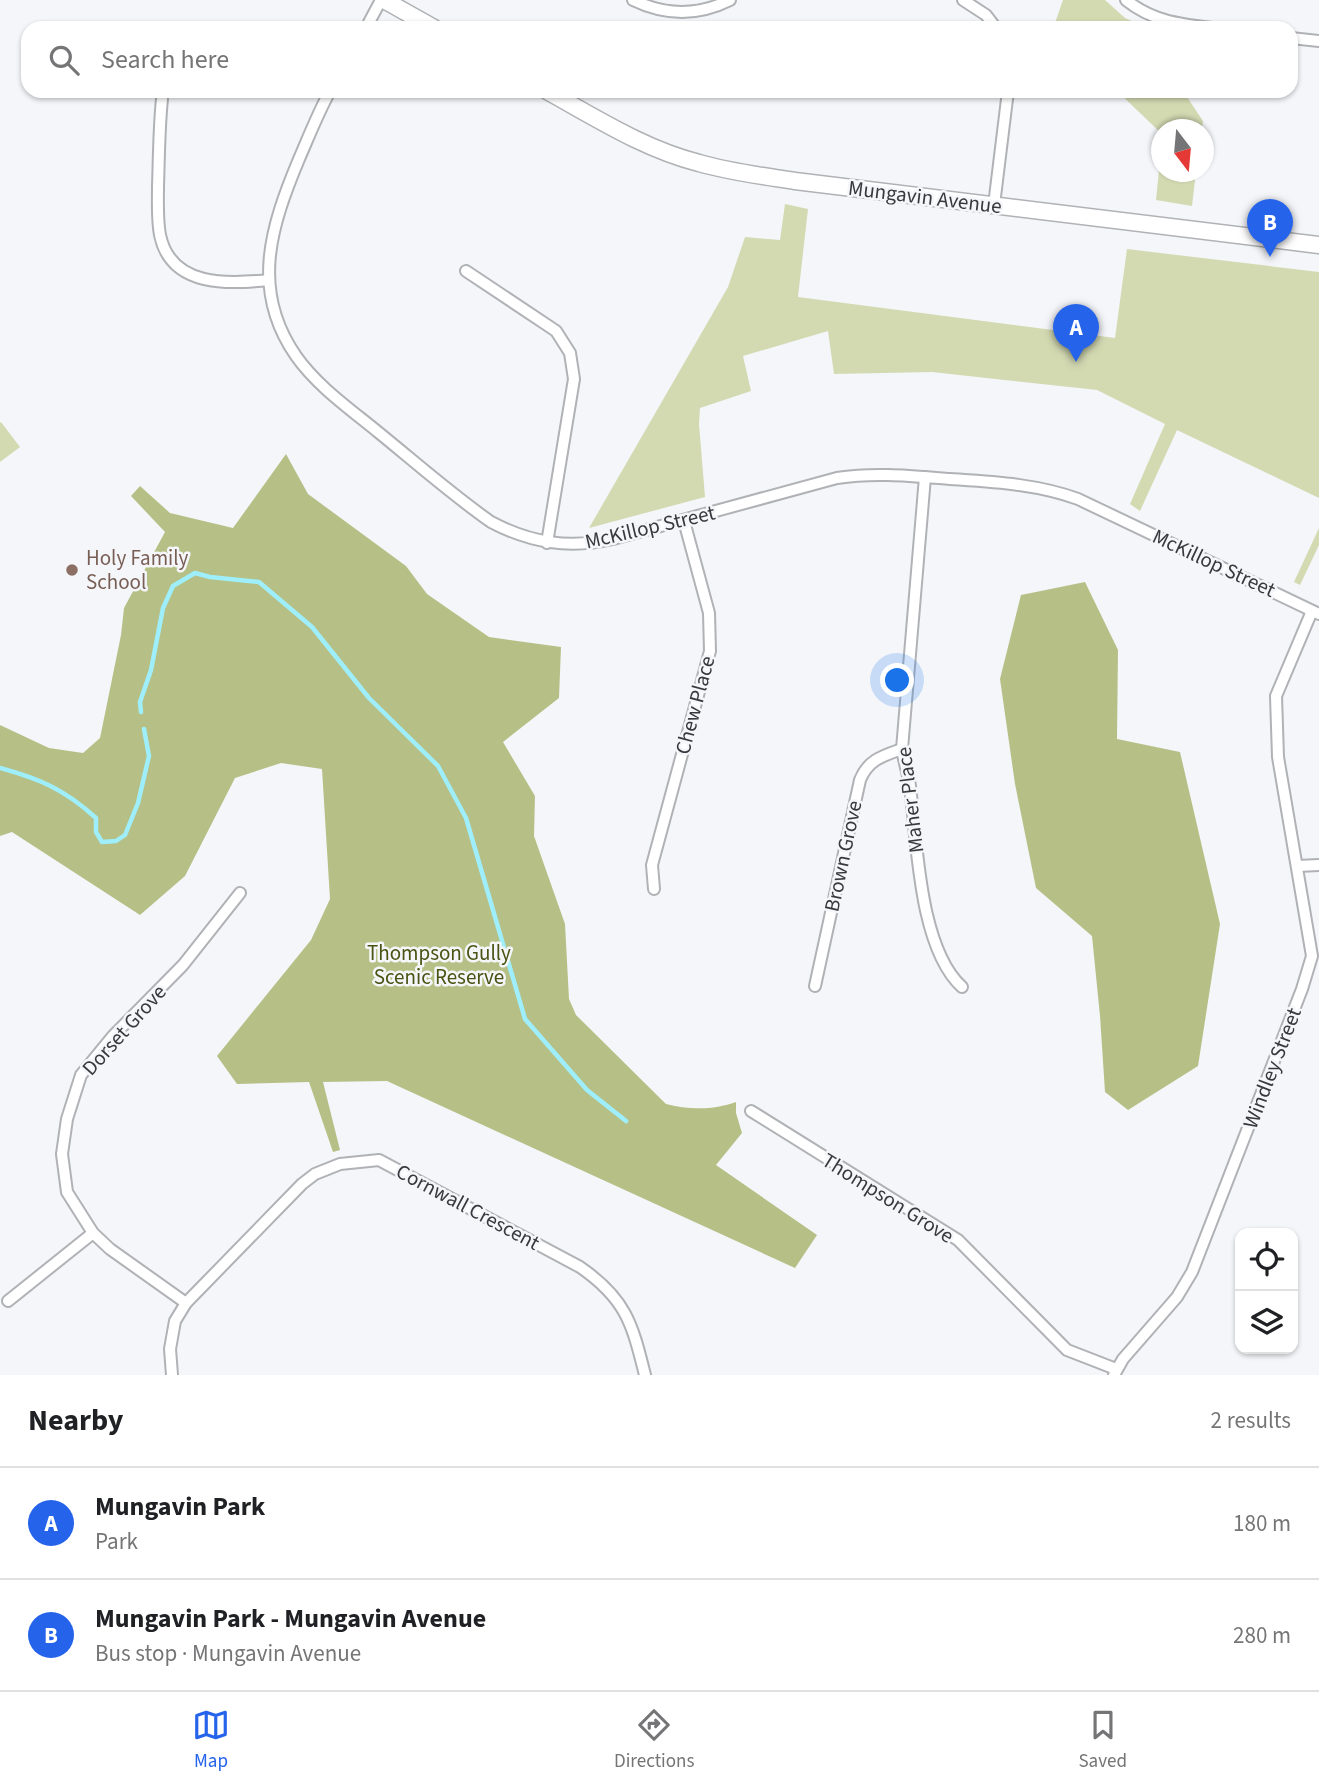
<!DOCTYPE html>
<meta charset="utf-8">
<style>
:root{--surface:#fff;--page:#f6f6f6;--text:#202124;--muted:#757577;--line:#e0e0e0;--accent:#2563eb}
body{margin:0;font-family:"Source Sans 3",sans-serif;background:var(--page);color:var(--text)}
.controls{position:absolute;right:21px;bottom:21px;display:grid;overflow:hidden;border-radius:14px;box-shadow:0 2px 5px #0004}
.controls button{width:63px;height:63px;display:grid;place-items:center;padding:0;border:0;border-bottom:2px solid var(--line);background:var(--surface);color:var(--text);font:35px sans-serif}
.compass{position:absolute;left:1151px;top:119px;width:63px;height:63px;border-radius:50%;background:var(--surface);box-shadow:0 2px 5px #0004;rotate:164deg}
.you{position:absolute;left:898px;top:681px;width:24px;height:24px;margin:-18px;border:5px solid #fff;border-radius:50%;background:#1a73e8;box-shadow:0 0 0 10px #1a73e833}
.badge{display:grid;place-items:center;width:46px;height:46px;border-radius:50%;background:var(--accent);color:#fff;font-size:23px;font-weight:700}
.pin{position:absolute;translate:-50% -58px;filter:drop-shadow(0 2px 4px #0008)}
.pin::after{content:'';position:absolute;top:37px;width:24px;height:21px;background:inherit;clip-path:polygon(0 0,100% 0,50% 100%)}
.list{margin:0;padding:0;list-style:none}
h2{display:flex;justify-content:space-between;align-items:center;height:91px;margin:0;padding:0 28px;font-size:30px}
h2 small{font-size:23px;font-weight:400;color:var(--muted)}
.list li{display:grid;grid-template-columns:46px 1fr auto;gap:21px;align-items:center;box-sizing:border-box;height:112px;padding:0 28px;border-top:2px solid var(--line)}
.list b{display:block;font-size:26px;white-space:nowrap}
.list p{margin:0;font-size:23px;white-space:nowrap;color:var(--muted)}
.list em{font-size:23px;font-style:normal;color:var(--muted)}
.icon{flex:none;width:38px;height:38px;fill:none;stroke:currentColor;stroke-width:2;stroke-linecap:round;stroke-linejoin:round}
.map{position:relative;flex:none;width:1319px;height:1375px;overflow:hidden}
.search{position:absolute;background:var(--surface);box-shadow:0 2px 5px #0004;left:21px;right:21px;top:21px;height:77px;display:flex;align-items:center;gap:18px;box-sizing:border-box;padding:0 24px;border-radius:21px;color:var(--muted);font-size:26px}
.sheet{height:315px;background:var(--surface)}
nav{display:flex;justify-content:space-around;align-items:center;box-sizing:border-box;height:98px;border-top:2px solid var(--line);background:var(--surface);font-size:19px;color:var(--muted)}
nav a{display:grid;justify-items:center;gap:4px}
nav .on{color:var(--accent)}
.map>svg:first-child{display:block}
.green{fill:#d3dab2}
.forest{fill:#b6c086}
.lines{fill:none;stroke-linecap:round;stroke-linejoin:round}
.stream{stroke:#9feefb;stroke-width:4.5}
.street-casing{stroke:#b0b2b6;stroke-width:14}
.secondary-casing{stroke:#b0b2b6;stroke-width:19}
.street{stroke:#fff;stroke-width:10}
.secondary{stroke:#fff;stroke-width:16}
.education-dot{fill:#8d6e63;stroke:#f4f6fa;stroke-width:2.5}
.labels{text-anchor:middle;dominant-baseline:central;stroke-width:5;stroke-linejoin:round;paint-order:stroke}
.street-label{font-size:21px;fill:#39393b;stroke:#f4f6fa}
.education-label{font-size:21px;fill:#785e54;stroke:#f4f6fa;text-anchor:start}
.park-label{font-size:21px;fill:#4b5312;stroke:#f4f6fa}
</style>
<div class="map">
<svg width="1319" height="1375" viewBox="0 0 1319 1375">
<rect width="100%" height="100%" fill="#f4f6fa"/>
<!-- green -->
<g class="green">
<path d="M1063,0H1105L1125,18L1147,28H1042L1055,23Z"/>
<path d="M1117,91H1183L1203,121L1202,129L1162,130L1161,133Z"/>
<path d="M1161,150L1162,172H1196L1192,206L1156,200Z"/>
<path d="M785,204L808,209L798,297L1115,338L1127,249L1319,272V498L1177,430L1140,511L1130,504L1165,424L1097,390L932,372L834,374L828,331L743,356L751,391L700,408L699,424L705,497L589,528L728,287L745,237L780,240Z"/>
<path d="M1,422L20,447L0,462V423Z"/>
<path d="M1319,528V545L1300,585L1294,582Z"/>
</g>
<!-- forest -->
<g class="forest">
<path d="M286,454L308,494L406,566L427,594L489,637L561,647L559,698L503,742L535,796L534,836L565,924L569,999L576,1015L666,1104C688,1110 715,1110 736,1102V1113L742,1133L716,1165L817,1235L795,1268L387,1081L323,1082L340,1150L333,1152L309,1082L237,1084L217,1056L311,940L330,899L322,769L281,763L235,778L185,876L140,915L12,832L0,836V725L49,748L83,753L100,738L121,635L124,608L165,532L131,496L140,486L170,513L233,528Z"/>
<path d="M1085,582L1118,650L1117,739L1180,752L1220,924L1198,1066L1128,1110L1105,1092L1100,1016L1092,936L1036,888L1015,784L1000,679L1021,595Z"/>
</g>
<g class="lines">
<!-- stream -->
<g class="stream">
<path d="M141,712L140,702L151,670L163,608L173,586L195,573L210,577L259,582L312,627L369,698L438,766L466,818L525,1019L587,1090L626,1121"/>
<path d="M0,768C40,779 64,789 96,818V832L102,842L116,841L125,835L138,803L149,756L144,729"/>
</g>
<defs>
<g id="street">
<path d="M633,0C666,16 698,16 730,0"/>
<path d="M963,0L986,15L996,28"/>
<path d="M1126,0C1152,21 1179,24 1212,28"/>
<path d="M366,28L381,0"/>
<path d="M1291,38L1319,41"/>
<path d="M330,91C318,113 309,136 299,159C271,226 250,290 296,356C317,386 350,409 378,432C415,462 451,494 491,522C531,543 569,549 613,539L837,478C875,472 912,476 950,479C994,482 1037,484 1078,499L1319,614"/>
<path d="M162,99C159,128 159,157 158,186C158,203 157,219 160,235C171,288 229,284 269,280"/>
<path d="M994,205L1008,91"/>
<path d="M466,271L556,331L570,353L574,379L547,543"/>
<path d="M925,477L902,749C904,761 908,774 910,786C917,842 919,948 962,987"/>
<path d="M1297,866L1319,865"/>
<path d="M654,889L652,865L710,651L709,613L684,521"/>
<path d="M815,986L860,780C868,760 882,756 902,749"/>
<path d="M751,1111L958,1240L1067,1350L1116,1369"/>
<path d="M8,1301L93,1233"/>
<path d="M186,1303L110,1249L93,1233L67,1192L62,1154L67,1119L81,1075L113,1036L183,965L240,893"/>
<path d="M172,1375L170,1349L175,1321L186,1303L302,1184L315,1174L340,1164L379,1160L580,1267C626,1299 632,1323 645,1375"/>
<path d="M1114,1375L1123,1359L1177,1297L1192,1272L1302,989L1312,956L1278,757L1276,696L1312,611"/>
</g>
<g id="secondary">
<path d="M384,0L434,28"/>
<path d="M547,91C596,118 644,149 699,163C730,172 763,176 795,181L1319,245"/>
</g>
</defs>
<!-- street casing -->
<use href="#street" class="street-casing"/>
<!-- secondary casing -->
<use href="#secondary" class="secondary-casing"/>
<!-- street -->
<use href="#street" class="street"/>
<!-- secondary -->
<use href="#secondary" class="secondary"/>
</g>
<!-- markers -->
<circle class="education-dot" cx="72" cy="570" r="7"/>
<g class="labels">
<!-- street labels -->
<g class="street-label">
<text transform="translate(925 197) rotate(7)">Mungavin Avenue</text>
<text transform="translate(650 527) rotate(-13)">McKillop Street</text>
<text transform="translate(1214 563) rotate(25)">McKillop Street</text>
<text transform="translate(695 705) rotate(-75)">Chew Place</text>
<text transform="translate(910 800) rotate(-97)">Maher Place</text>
<text transform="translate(843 856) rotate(-78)">Brown Grove</text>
<text transform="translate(124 1030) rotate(-48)">Dorset Grove</text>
<text transform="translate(1272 1068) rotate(-69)">Windley Street</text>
<text transform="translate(888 1198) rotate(32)">Thompson Grove</text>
<text transform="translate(468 1207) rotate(28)">Cornwall Crescent</text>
</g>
<!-- education labels -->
<g class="education-label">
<text x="86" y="558">Holy Family<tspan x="86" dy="24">School</tspan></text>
</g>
<!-- park labels -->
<g class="park-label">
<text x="439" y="953">Thompson Gully<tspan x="439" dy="24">Scenic Reserve</tspan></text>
</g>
</g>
</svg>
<div class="controls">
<button><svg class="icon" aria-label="locate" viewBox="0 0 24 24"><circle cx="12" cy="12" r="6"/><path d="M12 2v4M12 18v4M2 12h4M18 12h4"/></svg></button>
<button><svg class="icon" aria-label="layers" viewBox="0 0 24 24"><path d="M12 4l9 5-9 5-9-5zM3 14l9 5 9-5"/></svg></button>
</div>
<svg class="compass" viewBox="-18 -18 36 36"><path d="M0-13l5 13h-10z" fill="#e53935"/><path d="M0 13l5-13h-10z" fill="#757577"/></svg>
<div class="you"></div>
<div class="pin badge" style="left:1076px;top:362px">A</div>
<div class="pin badge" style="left:1270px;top:257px">B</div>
<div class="search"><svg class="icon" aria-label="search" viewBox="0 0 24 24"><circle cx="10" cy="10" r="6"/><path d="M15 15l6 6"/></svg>Search here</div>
</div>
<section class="sheet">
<h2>Nearby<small>2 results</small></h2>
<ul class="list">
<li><span class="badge">A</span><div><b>Mungavin Park</b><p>Park</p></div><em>180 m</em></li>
<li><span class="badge">B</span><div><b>Mungavin Park - Mungavin Avenue</b><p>Bus stop · Mungavin Avenue</p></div><em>280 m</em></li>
</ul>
</section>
<nav>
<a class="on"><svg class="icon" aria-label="map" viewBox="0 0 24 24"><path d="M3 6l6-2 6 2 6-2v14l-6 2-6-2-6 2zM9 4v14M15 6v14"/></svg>Map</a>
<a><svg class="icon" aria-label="directions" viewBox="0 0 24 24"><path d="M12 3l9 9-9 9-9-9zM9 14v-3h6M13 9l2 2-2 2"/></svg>Directions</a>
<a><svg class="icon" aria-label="saved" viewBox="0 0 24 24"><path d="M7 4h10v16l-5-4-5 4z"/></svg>Saved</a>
</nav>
